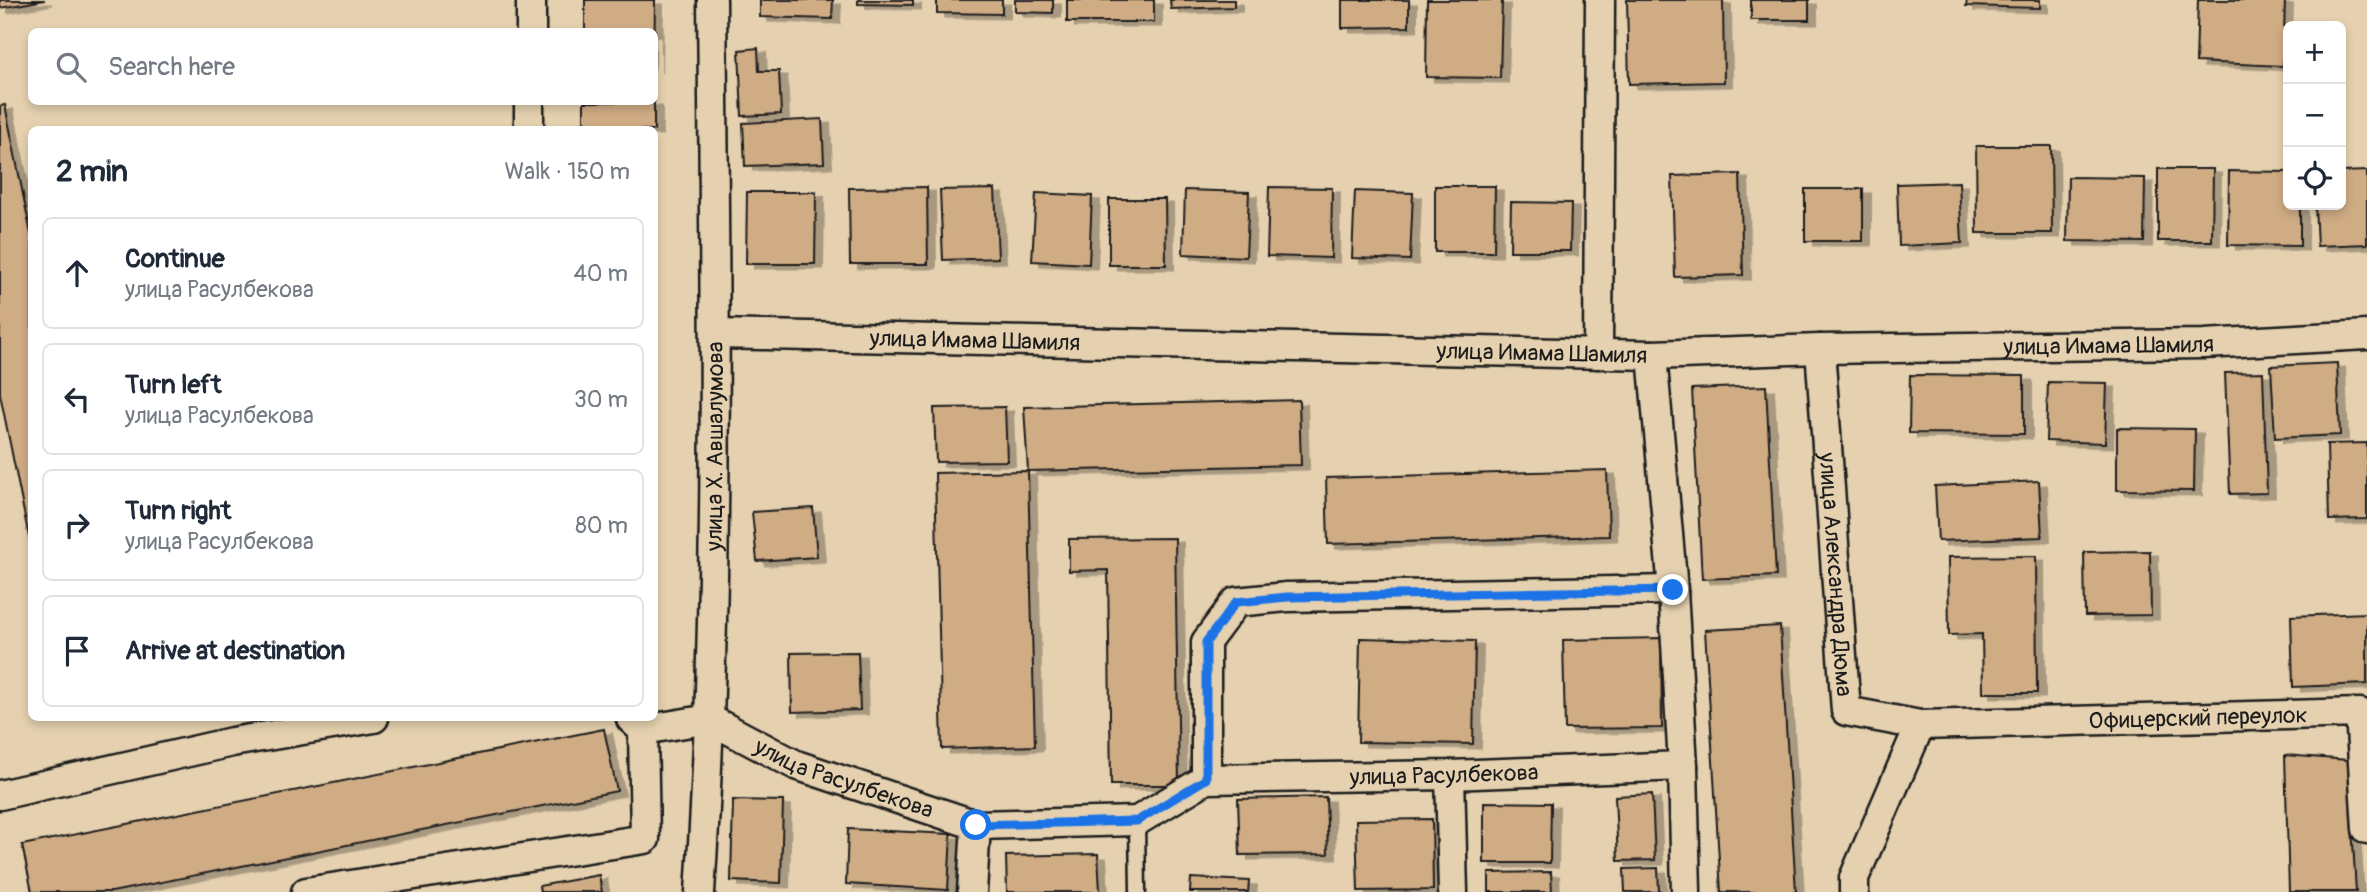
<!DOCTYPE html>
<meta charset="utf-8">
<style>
:root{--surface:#fff;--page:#f6f6f7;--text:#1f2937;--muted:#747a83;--line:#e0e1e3}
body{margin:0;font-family:Pangolin,sans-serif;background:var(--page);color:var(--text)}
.controls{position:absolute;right:21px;top:21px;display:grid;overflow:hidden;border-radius:10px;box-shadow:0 4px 10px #0003}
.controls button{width:63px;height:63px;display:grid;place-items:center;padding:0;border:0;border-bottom:2px solid var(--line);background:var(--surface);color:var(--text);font:35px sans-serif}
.stop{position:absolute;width:21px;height:21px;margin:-16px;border:5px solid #1a73e8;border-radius:50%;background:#fff}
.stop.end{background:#1a73e8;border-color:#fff;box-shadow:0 2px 7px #0008}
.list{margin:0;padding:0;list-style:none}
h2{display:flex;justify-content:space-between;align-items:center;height:91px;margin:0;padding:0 28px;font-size:30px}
h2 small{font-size:23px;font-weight:400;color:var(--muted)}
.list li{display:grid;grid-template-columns:46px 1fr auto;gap:21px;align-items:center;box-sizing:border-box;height:112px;margin:0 14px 14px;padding:0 14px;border:2px solid var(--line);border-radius:10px}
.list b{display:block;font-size:26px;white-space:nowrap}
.list p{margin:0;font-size:23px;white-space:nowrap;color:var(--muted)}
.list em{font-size:23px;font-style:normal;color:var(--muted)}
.icon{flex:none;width:38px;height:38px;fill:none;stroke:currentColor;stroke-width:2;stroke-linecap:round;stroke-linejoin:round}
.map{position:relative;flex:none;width:2367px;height:892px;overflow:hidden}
.search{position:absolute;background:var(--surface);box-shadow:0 4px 10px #0003;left:28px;top:28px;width:630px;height:77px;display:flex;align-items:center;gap:18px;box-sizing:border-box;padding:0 24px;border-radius:10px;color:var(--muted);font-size:26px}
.panel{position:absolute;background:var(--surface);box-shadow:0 4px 10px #0003;left:28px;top:126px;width:630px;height:595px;border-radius:10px}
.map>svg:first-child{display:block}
.building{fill:#d0ac85;stroke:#1c1c1c;stroke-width:2;filter:url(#shadow)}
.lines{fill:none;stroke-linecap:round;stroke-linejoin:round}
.service-casing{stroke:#1c1c1c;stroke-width:19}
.minor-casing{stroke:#1c1c1c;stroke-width:33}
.service{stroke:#e5d1af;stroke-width:14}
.minor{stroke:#e5d1af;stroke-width:28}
.route{stroke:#1a73e8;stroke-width:9}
.labels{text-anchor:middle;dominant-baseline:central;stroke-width:5;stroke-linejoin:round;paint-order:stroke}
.street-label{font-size:23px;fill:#1c1c1c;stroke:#e5d1af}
</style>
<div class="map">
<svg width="2367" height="892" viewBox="0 0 2367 892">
<defs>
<filter id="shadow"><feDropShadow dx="8" dy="4.5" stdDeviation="0" flood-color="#0004"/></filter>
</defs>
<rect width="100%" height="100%" fill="#e5d1af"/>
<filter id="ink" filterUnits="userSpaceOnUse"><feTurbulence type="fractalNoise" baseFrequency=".0143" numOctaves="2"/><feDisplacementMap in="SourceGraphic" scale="14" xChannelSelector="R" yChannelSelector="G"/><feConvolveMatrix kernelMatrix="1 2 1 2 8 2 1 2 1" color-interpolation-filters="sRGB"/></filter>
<g filter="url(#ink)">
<!-- building -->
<g class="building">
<path d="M0,0H45L0,8Z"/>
<path d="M585,0H655L654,69V32H585Z"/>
<path d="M760,0H833L832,19L760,17Z"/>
<path d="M858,0H913V5L858,4Z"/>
<path d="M937,0H1002V14L937,13Z"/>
<path d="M1015,0H1053V13L1015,12Z"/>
<rect x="1067" y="0" width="87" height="22"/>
<path d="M1170,0H1234V7L1171,9Z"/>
<path d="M1342,0H1409V27L1342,28Z"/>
<path d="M1427,0H1502L1500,78L1426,77Z"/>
<path d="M1627,0H1723L1724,82L1629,84Z"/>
<rect x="1751" y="0" width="58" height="20"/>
<path d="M1967,0H2040V8L1966,6Z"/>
<path d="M2198,0H2285L2283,66L2196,62Z"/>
<path d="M758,48L759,71H779L781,114L742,116L739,50Z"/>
<rect x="584" y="102" width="70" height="28"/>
<path d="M5,105L32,239V552L0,394V106Z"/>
<path d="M822,119L824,163L745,166L743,123Z"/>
<path d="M1976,146H2051L2052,233H1977Z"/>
<path d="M2158,169H2213L2212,241H2158Z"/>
<path d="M2229,171L2288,172V205H2300V246L2228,245Z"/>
<path d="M2367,171V244L2317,246L2315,205H2341V172Z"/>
<path d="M1740,174L1743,275L1675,277L1672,176Z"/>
<path d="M2068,177L2145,178L2144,242L2067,241Z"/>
<path d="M1959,182L1962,243L1899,246L1897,184Z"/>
<path d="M1435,186H1495L1494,252H1435Z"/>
<path d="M927,187L928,264H850L849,188Z"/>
<path d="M1269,187L1332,188L1331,258L1267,256Z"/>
<path d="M995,189L998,258L943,260L940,190Z"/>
<rect x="1805" y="189" width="58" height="52"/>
<path d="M1185,190L1249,192L1246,257L1183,254Z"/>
<path d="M1355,191L1413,193L1410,260L1352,258Z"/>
<path d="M747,192H816L815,264H746Z"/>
<path d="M1036,193L1092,196L1089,264L1032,261Z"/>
<path d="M1109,199H1165L1166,265H1109Z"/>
<path d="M1511,202L1571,203L1570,251H1510Z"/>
<path d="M2337,363L2340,435L2275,438L2271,366Z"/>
<path d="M2263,372L2267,493L2230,494L2225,373Z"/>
<path d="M1910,375L2024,376V434L1909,433Z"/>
<path d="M2048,382L2107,383L2105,443L2046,441Z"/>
<path d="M1766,386L1776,576L1702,579L1692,389Z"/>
<path d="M1299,400L1301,465L1028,471L1024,407Z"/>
<path d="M1005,407L1007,461L936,462L934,408Z"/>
<path d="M2117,428L2195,429L2194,491L2117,490Z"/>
<path d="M2367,443V519L2329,520L2327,444Z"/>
<path d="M1607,470L1609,536L1328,544L1326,478Z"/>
<path d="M1028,471L1035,746L942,749L935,473Z"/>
<path d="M2039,481L2042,537L1938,541L1935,486Z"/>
<path d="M813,508L817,557L757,561L752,512Z"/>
<path d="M1175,538L1179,785H1111L1108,570L1069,571V539Z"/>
<path d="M2150,551L2151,615L2085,616L2084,552Z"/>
<path d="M2036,556L2037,693H1983L1982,634L1949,635L1948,557Z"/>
<path d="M2367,613V684L2293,687L2291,616Z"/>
<path d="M1780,626L1796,892H1721L1705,630Z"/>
<path d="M1360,638L1475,641L1473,744L1358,742Z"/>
<path d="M1661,638L1662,728L1565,729L1563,640Z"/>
<path d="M858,652L860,710L792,712L791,653Z"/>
<path d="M604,729L617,791L112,892H32L22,845Z"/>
<path d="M2285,755L2348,760L2356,892H2289Z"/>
<path d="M1652,794L1655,860L1618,861L1615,796Z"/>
<path d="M1326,797L1328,854L1240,855L1238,799Z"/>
<path d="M733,800L783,801L781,883L731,881Z"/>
<path d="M1484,802L1551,803L1550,863H1484Z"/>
<path d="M1432,819L1433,890L1358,891L1356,820Z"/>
<path d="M848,829L951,834L948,890L846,884Z"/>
<path d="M1098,854L1100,892H1007L1006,856Z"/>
<path d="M1658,868L1659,892H1625L1624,869Z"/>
<path d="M1551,872L1552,892H1489V873Z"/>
<path d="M599,875L602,892H540L539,886Z"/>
<path d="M1191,878L1249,881L1248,892H1190Z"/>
</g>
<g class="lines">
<defs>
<path id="service" d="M1137,821L1138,892"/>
<g id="minor">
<path d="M531,32V0"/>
<path d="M529,130V102"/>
<path id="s1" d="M716,334L1652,355L1820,349L2204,344L2367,335"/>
<path id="s2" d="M1820,349L1846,711L1920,725L1854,878V892"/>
<path d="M1598,354L1600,0"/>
<path d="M1652,355L1673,590L1683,766L1686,892"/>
<path id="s3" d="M1920,725L2360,713L2367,829"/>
<path id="s4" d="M643,730L709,719L796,765L976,825L1137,821L1206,779V642L1236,602L1287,597L1673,590"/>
<path d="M1450,775L1453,892"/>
<path id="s5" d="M1206,779L1450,775L1683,766"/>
<path d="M0,795L232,742L374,718"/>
<path d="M306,892L645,839L643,730L631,719"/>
<path id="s6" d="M700,892C720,595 715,297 712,0"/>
<path d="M972,892L976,825"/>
</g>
</defs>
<!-- service casing -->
<use href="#service" class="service-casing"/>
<!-- minor casing -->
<use href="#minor" class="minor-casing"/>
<!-- service -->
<use href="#service" class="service"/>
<!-- minor -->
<use href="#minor" class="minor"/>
</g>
</g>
<g class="lines" filter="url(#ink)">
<!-- route -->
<path class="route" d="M976,825L1137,821L1206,779V642L1236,602L1287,597L1673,590"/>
</g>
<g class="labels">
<!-- street labels -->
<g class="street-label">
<text stroke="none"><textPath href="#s1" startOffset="259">улица Имама Шамиля</textPath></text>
<text stroke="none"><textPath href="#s1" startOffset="1393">улица Имама Шамиля</textPath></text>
<text stroke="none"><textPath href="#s1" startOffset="826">улица Имама Шамиля</textPath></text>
<text stroke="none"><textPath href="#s6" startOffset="446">улица Х. Авшалумова</textPath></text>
<text stroke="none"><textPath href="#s2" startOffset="226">улица Александра Дюма</textPath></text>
<text stroke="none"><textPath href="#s3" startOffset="278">Офицерский переулок</textPath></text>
<text stroke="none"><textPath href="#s5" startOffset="238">улица Расулбекова</textPath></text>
<text stroke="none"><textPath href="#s4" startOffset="215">улица Расулбекова</textPath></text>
</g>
</g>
</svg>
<div class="controls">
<button>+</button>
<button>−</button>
<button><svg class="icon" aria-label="locate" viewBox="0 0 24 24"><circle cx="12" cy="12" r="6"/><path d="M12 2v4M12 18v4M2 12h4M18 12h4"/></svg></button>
</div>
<div class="stop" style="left:976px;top:825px"></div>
<div class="stop end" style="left:1673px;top:590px"></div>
<div class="search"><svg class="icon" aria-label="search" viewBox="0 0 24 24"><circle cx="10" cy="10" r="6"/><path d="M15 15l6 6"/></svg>Search here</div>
<section class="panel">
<h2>2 min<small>Walk · 150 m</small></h2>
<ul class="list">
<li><svg class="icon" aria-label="ahead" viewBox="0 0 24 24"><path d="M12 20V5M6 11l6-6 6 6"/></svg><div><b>Continue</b><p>улица Расулбекова</p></div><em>40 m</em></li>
<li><svg class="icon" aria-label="left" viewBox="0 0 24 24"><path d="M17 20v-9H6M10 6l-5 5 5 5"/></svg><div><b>Turn left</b><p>улица Расулбекова</p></div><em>30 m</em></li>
<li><svg class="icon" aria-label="right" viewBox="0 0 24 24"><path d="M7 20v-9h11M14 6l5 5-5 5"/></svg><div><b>Turn right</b><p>улица Расулбекова</p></div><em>80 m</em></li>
<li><svg class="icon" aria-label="arrive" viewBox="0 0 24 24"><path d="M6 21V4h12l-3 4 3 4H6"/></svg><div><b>Arrive at destination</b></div></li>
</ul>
</section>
</div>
